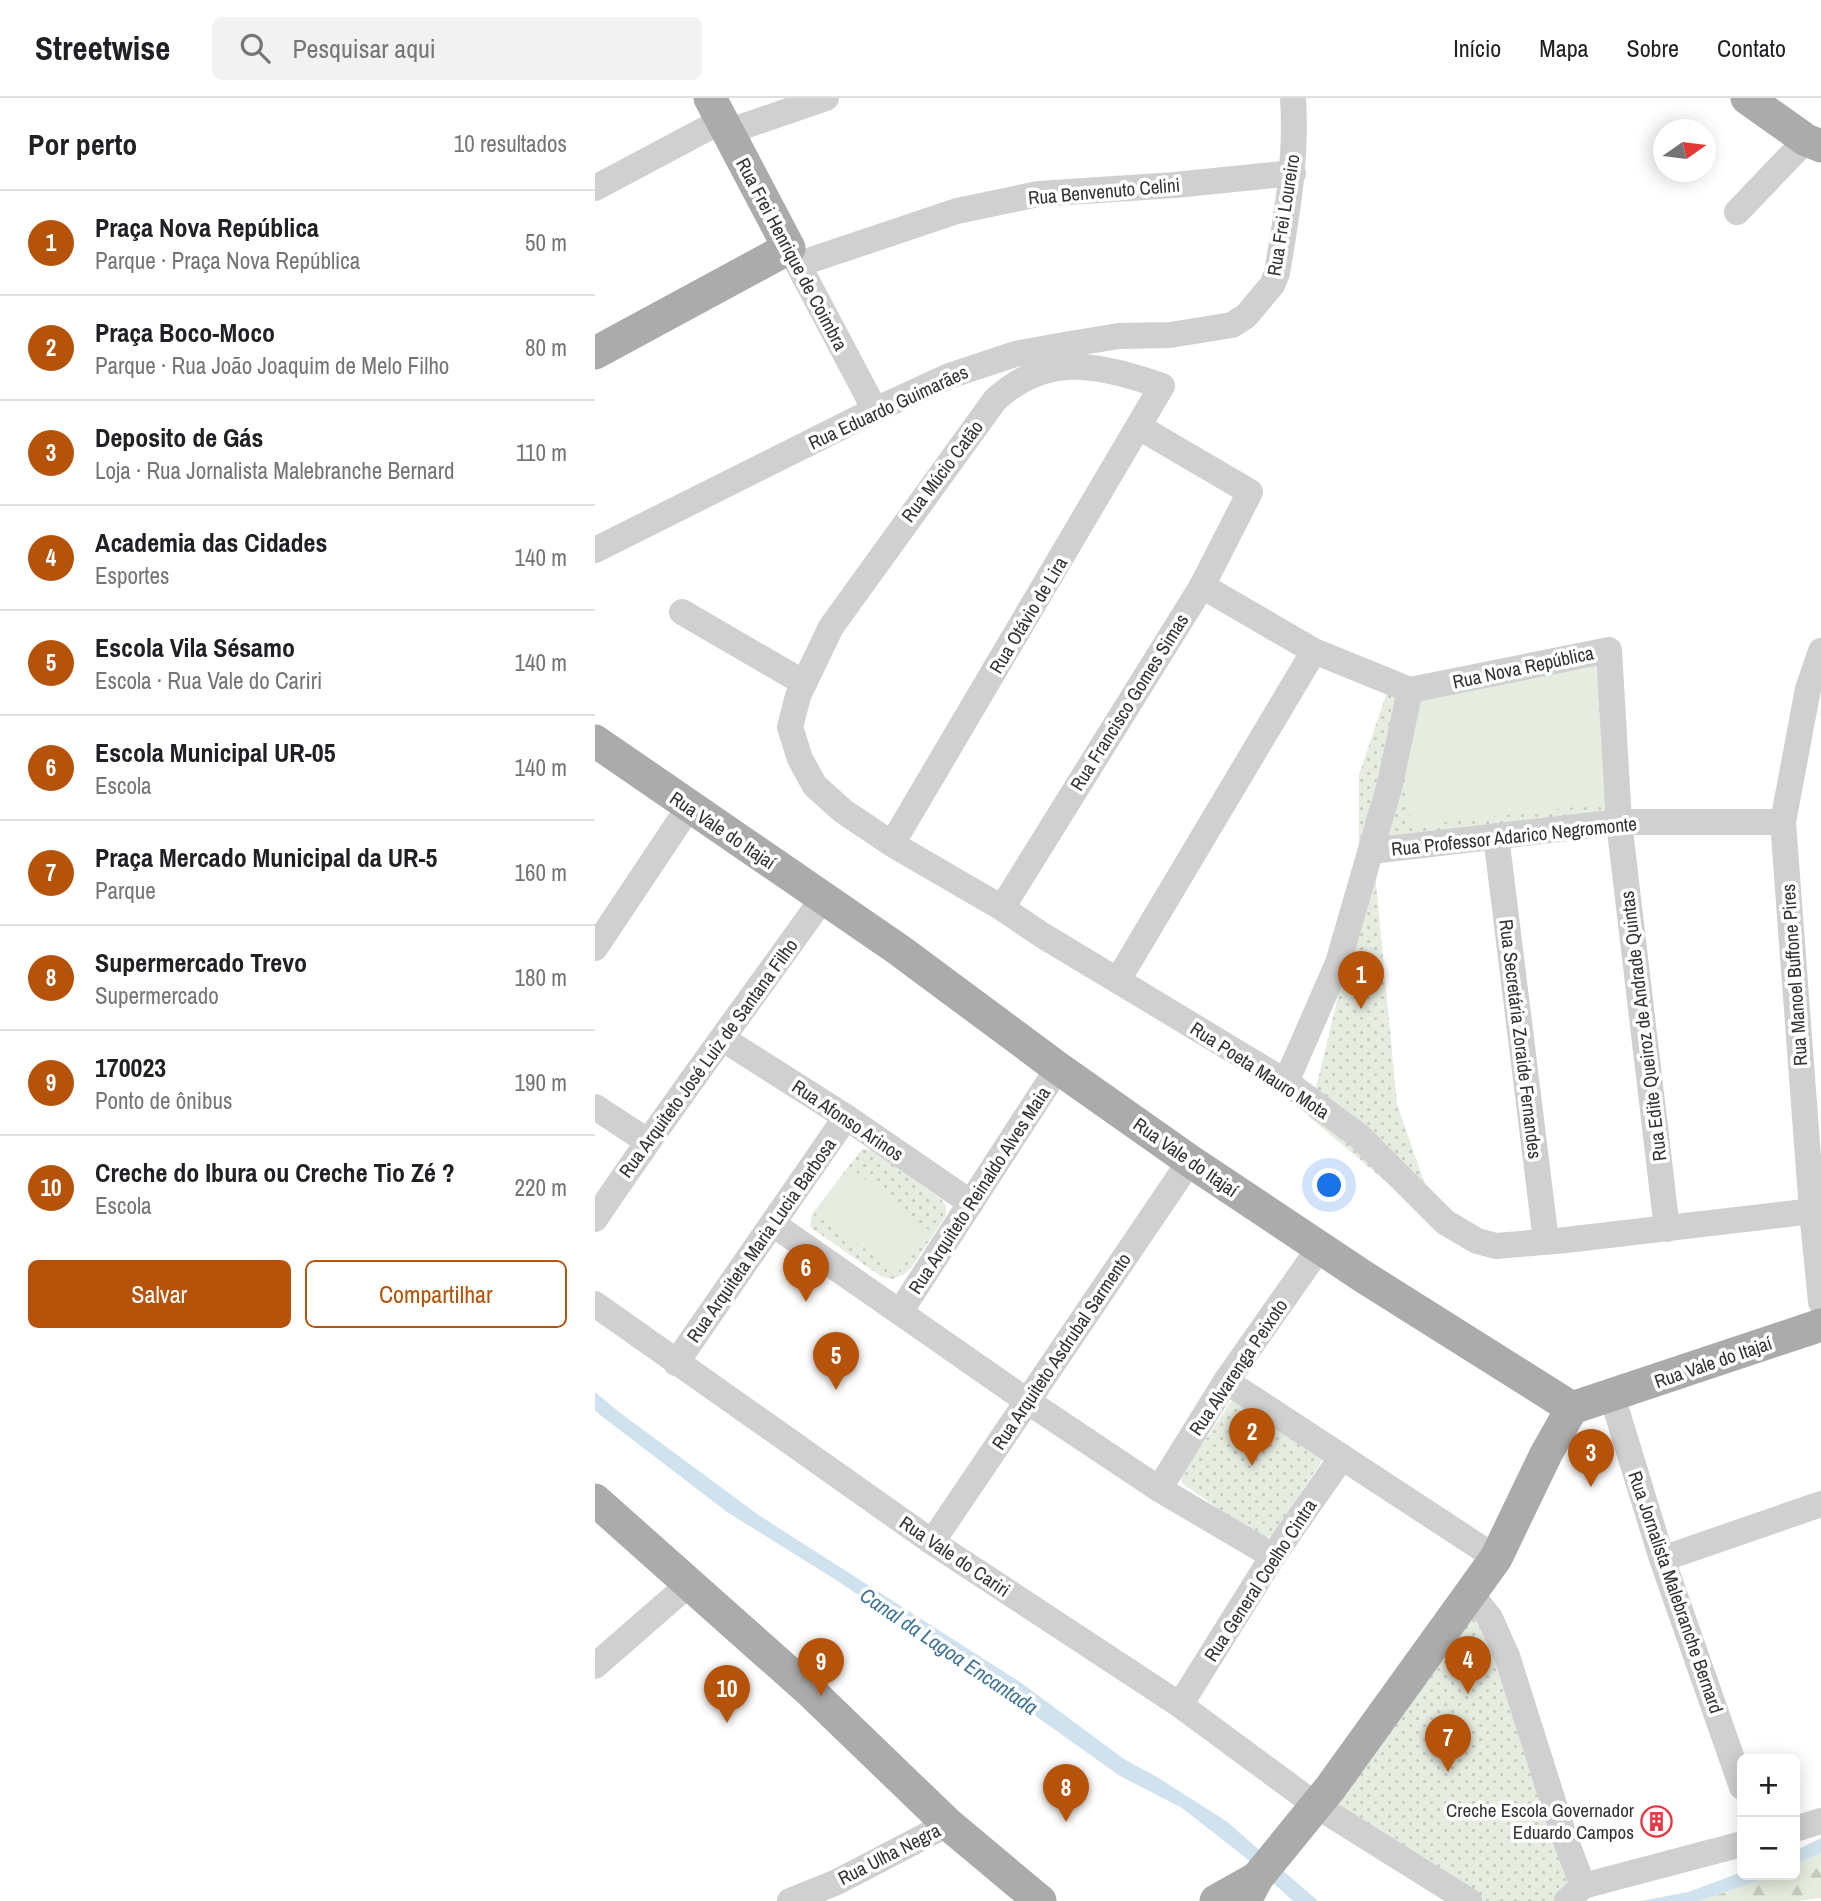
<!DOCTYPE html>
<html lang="pt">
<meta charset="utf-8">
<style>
:root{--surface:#fff;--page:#f2f2f2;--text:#202124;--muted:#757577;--line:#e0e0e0;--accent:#b45309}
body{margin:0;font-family:"Archivo Narrow",sans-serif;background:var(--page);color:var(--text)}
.controls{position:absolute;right:21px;bottom:21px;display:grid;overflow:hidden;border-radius:10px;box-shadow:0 4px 18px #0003}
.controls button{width:63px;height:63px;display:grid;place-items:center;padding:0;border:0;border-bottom:2px solid var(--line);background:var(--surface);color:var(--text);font:35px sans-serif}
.compass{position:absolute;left:1058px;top:21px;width:63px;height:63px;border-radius:50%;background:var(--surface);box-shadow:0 4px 18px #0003;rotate:76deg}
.you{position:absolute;left:735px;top:1088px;width:24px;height:24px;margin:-18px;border:5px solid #fff;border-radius:50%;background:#1a73e8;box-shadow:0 0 0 10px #1a73e833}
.badge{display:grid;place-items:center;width:46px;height:46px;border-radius:50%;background:var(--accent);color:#fff;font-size:23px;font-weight:700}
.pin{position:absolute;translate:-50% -58px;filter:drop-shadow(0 2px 4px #0008)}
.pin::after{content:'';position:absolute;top:37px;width:24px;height:21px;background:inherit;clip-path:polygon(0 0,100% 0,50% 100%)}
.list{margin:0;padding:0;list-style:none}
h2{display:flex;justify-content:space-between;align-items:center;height:91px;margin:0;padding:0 28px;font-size:30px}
h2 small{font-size:23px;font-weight:400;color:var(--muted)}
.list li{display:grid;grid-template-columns:46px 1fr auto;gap:21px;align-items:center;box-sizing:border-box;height:105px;padding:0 28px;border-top:2px solid var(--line)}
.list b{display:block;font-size:26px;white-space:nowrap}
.list p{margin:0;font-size:23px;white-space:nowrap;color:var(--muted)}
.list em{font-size:23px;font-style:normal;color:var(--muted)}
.actions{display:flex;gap:14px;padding:21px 28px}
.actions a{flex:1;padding:16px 0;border:2px solid var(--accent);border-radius:10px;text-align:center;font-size:24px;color:var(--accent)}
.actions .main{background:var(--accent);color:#fff}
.icon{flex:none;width:38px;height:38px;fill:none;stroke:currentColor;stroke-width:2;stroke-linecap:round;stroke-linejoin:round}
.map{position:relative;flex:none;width:1226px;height:1803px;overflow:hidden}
header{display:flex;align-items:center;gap:42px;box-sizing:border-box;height:98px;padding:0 35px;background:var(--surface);border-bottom:2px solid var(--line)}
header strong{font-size:33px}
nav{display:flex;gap:38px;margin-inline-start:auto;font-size:24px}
.search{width:490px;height:63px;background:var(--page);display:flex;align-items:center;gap:18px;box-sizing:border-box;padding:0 24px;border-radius:10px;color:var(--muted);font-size:26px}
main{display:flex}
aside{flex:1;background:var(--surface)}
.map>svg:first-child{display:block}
.forest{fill:url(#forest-firs)}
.park{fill:url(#park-dots)}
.pitch{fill:#e6ecdf}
.water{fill:#cfe2ee}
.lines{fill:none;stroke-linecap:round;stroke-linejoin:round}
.minor{stroke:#d0d0d0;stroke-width:26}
.major{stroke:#ababab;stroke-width:33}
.labels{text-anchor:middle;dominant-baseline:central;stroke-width:7;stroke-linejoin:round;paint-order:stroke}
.street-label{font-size:19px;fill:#333;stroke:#fff}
.poi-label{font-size:19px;fill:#333;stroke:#fff;text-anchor:end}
.water-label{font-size:21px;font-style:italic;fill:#3f7597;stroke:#fff}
</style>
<header>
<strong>Streetwise</strong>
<div class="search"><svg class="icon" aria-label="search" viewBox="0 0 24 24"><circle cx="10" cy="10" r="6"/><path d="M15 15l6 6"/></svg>Pesquisar aqui</div>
<nav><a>Início</a><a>Mapa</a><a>Sobre</a><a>Contato</a></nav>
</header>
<main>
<aside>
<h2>Por perto<small>10 resultados</small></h2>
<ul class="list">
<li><span class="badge">1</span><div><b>Praça Nova República</b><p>Parque · Praça Nova República</p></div><em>50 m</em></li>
<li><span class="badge">2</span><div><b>Praça Boco-Moco</b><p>Parque · Rua João Joaquim de Melo Filho</p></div><em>80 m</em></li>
<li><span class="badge">3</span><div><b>Deposito de Gás</b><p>Loja · Rua Jornalista Malebranche Bernard</p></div><em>110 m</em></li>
<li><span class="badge">4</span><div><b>Academia das Cidades</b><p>Esportes</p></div><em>140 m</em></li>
<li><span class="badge">5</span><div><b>Escola Vila Sésamo</b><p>Escola · Rua Vale do Cariri</p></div><em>140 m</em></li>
<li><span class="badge">6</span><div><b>Escola Municipal UR-05</b><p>Escola</p></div><em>140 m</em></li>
<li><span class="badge">7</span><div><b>Praça Mercado Municipal da UR-5</b><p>Parque</p></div><em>160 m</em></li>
<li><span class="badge">8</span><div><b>Supermercado Trevo</b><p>Supermercado</p></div><em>180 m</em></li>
<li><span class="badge">9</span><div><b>170023</b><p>Ponto de ônibus</p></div><em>190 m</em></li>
<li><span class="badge">10</span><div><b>Creche do Ibura ou Creche Tio Zé ?</b><p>Escola</p></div><em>220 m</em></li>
</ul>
<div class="actions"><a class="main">Salvar</a><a>Compartilhar</a></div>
</aside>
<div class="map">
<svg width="1226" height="1803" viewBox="0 0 1226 1803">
<defs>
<pattern id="forest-firs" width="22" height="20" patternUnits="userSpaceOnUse" patternTransform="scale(1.75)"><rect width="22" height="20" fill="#e6ecdf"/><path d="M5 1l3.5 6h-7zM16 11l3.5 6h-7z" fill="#c6cbc0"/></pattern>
<pattern id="park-dots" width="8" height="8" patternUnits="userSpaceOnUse" patternTransform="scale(1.75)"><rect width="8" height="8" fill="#e6ecdf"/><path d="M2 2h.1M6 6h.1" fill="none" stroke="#c6cbc0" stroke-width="1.8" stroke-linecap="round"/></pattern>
</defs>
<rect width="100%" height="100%" fill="#fff"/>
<!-- forest -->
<path class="forest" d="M1226,1755V1800L1203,1803H1104L1179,1777H1200V1767Z"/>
<!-- park -->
<g class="park">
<path d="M1019,558L1031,727L778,754L802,1006L845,1129L714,1019L763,816L764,677L791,597L816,585Z"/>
<path d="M267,1051L277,1052L346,1101L351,1108V1117L346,1125L316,1170L308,1177L297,1181L287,1179L215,1129L217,1116Z"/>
<path d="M639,1299L728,1361L678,1437L669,1441L662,1438L587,1385L586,1378Z"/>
<path d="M871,1494L915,1555L980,1795L970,1803H884L715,1708Z"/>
</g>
<!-- pitch -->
<g class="pitch">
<path d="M998,564L1015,705L816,728L800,587Z"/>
<path d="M256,1070L335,1133L303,1174L220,1116Z"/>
</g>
<!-- water -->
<g class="water">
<path d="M0,1294L24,1314L165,1418L425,1584L529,1661L562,1679L631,1723L723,1803H698L651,1760L587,1710L525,1678L377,1573L241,1482L132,1414L0,1313Z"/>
<path d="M1226,1740V1755L1200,1767V1753Z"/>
<path d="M1147,1774V1777H1179L1104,1803H1046L1093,1794Z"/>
</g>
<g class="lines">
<!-- minor -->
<g class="minor">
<path d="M132,34L231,0"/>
<path d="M0,90L126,23"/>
<path d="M1142,114L1211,42"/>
<path d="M196,153L280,312"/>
<path d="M204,166L362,113L443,96L580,87L698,75"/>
<path d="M0,452L280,312L354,278L420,256L475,246L524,238L575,237L637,227L651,218L677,187L682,175C692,116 702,60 698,0"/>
<path d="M607,488L719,553L815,592L1014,552L1024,724L1072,1131"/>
<path d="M87,514L209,585"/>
<path d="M1226,553L1213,591L1188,724L1217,1113L1226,1204"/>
<path d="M901,738L951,1143"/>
<path d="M297,746L567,288C506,268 454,252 400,302L236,529L203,598L195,629L205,661L220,688L248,713L297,746L407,810L447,837L691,984L764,1038L850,1124L882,1143L901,1148L971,1142L1226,1112"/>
<path d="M776,753L1024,724H1188"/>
<path d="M407,810L607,488L655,394L544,329"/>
<path d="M0,850L94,709"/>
<path d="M523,882L719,553"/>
<path d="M128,941L251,1019L376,1105"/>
<path d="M691,984L743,865L795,686L815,592"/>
<path d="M0,1009L52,1043"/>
<path d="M0,1121C73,1012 152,907 228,800"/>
<path d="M178,1126L432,1303L564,1391L678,1458"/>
<path d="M0,1206L337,1444L585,1607L722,1708L874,1803"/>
<path d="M305,1214L463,970"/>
<path d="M81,1265L251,1019"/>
<path d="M631,1283L901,1460"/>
<path d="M1017,1298L1067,1461L1147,1689"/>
<path d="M564,1391L631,1283L725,1149"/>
<path d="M337,1444L595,1063"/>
<path d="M1067,1461L1226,1406"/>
<path d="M876,1496L895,1520L912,1558L968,1735L988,1788"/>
<path d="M0,1568L94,1486"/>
<path d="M585,1607L678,1458L747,1359"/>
<path d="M1200,1731L1226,1723"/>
<path d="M195,1803L242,1784L353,1726"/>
<path d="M972,1803L988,1788L1147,1746"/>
</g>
<!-- major -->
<g class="major">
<path d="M1152,0L1211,42L1226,48"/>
<path d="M0,255L194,150L115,0"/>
<path d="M0,643L304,852L463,970L595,1063L769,1179L977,1310L1226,1227"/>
<path d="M0,1402L217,1595L353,1726L445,1803"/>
<path d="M621,1803L662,1780"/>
<path d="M650,1803L662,1780L736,1689L901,1460L951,1356L977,1310"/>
</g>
</g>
<!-- icons -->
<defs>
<symbol id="building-ring" viewBox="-11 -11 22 22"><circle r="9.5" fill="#fff" stroke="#e63946" stroke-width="1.5"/><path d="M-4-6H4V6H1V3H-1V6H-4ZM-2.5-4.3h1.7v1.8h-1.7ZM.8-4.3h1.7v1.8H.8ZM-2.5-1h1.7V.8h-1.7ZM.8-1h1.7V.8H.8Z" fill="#e63946"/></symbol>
</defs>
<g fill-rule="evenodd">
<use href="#building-ring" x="1044" y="1706" width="35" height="35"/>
</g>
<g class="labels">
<!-- street labels -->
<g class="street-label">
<text transform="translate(509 93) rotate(-5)">Rua Benvenuto Celini</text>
<text transform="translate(688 117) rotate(-81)">Rua Frei Loureiro</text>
<text transform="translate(197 156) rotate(62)">Rua Frei Henrique de Coimbra</text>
<text transform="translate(293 309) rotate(-25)">Rua Eduardo Guimarães</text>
<text transform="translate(347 373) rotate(-53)">Rua Múcio Catão</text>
<text transform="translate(433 517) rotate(-59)">Rua Otávio de Lira</text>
<text transform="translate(928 569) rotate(-12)">Rua Nova República</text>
<text transform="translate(534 604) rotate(-58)">Rua Francisco Gomes Simas</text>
<text transform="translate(128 732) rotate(34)">Rua Vale do Itajaí</text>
<text transform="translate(919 738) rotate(-6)">Rua Professor Adarico Negromonte</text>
<text transform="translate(1199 877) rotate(-94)">Rua Manoel Buffone Pires</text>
<text transform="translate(1048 928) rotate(-97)">Rua Edite Queiroz de Andrade Quintas</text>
<text transform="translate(926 941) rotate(83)">Rua Secretária Zoraide Fernandes</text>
<text transform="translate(113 960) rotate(-54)">Rua Arquiteto José Luiz de Santana Filho</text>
<text transform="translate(665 972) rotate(33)">Rua Poeta Mauro Mota</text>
<text transform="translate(253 1022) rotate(34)">Rua Afonso Arinos</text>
<text transform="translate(591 1059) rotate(35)">Rua Vale do Itajaí</text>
<text transform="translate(384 1092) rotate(-57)">Rua Arquiteto Reinaldo Alves Maia</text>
<text transform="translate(166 1142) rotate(-55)">Rua Arquiteta Maria Lucia Barbosa</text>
<text transform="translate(466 1253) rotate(-56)">Rua Arquiteto Asdrubal Sarmento</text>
<text transform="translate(1118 1264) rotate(-19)">Rua Vale do Itajaí</text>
<text transform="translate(643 1269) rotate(-56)">Rua Alvarenga Peixoto</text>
<text transform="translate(360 1458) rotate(34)">Rua Vale do Cariri</text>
<text transform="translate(665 1482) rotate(-57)">Rua General Coelho Cintra</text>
<text transform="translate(1081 1494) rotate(71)">Rua Jornalista Malebranche Bernard</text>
<text transform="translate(294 1756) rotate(-27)">Rua Ulha Negra</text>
</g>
<!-- poi labels -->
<g class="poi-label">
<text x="1039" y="1712">Creche Escola Governador<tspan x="1039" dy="22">Eduardo Campos</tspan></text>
</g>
<!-- water labels -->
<g class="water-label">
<text transform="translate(354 1553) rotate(34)">Canal da Lagoa Encantada</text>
</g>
</g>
</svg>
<div class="controls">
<button>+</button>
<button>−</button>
</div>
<svg class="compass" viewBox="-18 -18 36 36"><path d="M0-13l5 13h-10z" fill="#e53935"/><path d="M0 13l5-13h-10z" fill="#757577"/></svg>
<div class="you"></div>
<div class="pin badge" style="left:766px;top:911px">1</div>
<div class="pin badge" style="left:657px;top:1368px">2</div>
<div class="pin badge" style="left:996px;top:1389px">3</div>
<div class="pin badge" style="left:873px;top:1596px">4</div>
<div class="pin badge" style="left:241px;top:1292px">5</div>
<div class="pin badge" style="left:211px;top:1204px">6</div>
<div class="pin badge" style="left:853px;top:1674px">7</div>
<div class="pin badge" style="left:471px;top:1724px">8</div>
<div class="pin badge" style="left:226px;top:1598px">9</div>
<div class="pin badge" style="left:132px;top:1625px">10</div>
</div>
</main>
